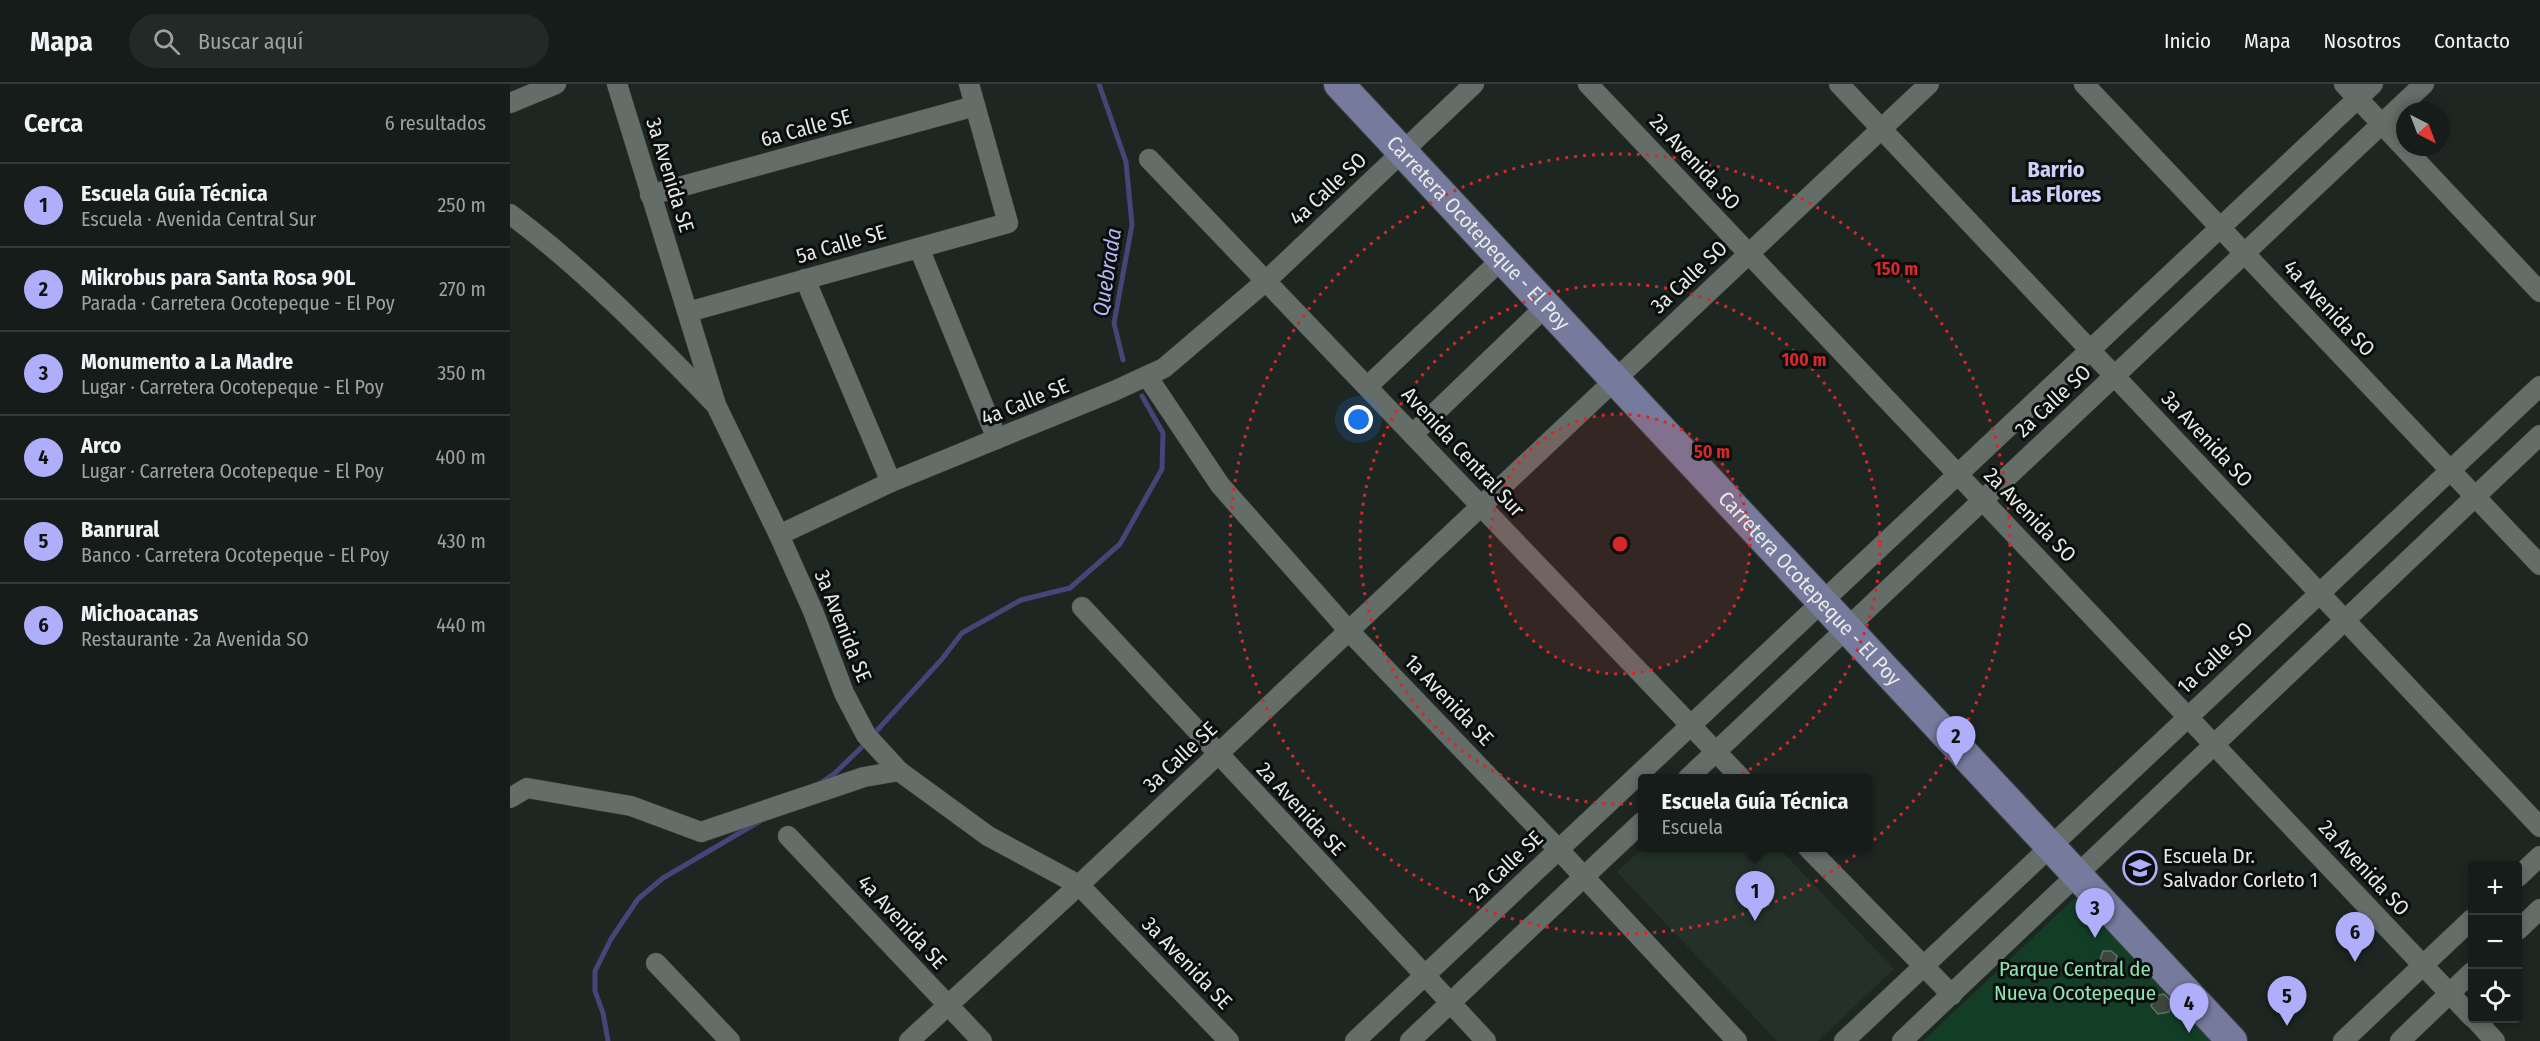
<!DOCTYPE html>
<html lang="es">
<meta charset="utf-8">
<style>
:root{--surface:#161c19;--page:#232926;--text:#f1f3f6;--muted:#9ea1a2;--line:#353a38;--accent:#aeaefb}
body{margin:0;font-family:"Fira Sans Condensed",sans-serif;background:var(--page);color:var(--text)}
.controls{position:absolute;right:18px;bottom:18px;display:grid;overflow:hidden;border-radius:6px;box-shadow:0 3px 9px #0003}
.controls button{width:54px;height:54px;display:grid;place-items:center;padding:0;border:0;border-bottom:2px solid var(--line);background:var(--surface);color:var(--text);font:30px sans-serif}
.compass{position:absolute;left:1886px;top:18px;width:54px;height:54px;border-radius:50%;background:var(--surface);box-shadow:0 3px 9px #0003;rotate:138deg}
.you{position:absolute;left:849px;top:336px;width:21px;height:21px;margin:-15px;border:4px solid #fff;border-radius:50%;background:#1a73e8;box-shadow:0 0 0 9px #1a73e833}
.badge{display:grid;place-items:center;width:39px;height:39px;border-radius:50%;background:var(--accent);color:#111;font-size:20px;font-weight:700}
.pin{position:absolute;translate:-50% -50px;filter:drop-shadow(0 2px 3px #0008)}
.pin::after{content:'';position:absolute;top:32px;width:21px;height:18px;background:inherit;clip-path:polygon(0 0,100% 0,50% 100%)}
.popup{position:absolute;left:1128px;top:690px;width:234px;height:78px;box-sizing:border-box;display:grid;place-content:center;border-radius:6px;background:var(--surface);filter:drop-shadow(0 2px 4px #0005);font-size:20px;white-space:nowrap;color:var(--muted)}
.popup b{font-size:22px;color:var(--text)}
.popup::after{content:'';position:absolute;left:50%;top:100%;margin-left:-12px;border:12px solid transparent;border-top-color:var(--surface)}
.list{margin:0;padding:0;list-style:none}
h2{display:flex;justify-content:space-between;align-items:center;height:78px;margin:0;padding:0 24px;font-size:26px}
h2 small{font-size:20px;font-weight:400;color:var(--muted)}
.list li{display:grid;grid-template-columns:39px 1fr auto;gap:18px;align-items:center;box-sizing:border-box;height:84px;padding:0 24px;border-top:2px solid var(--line)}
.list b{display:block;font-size:22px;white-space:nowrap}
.list p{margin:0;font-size:20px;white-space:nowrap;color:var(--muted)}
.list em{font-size:20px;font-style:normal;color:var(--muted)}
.icon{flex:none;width:33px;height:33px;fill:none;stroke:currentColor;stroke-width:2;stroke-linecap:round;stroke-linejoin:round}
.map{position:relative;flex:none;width:2030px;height:957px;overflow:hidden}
header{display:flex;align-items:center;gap:36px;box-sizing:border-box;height:84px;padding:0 30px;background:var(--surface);border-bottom:2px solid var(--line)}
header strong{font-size:28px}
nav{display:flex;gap:33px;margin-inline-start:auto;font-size:21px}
.search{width:420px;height:54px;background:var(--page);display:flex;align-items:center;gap:15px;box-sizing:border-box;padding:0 21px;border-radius:33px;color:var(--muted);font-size:22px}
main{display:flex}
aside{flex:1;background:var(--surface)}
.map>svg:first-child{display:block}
.built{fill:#233128}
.green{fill:#133e26}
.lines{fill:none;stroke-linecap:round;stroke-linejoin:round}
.stream{stroke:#464577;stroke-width:5}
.building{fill:#3d453f;stroke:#666e68;stroke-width:1.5}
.street-casing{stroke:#3d443f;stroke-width:21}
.primary-casing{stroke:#3d443f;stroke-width:32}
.street{stroke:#656d68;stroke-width:20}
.primary{stroke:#767a9c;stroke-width:30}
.ring{fill:none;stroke:#d62828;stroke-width:3;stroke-dasharray:3 6}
.labels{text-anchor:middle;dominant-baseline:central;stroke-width:6;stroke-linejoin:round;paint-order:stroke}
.street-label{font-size:21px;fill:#e5eae7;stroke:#0b0e0c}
.poi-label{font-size:21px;fill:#e5eae7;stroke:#0b0e0c;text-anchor:start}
.park-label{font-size:21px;fill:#8ee4af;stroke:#0b0e0c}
.neighbourhood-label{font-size:22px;font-weight:bold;fill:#ced0fb;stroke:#0b0e0c}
.water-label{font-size:22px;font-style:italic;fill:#b6b7f7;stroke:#0b0e0c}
.centre{fill:#d62828;stroke:#0b0e0c;stroke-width:3}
.ring-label{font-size:18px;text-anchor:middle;font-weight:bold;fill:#d62828;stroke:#0b0e0c;stroke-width:6;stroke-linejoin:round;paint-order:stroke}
</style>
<header>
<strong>Mapa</strong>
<div class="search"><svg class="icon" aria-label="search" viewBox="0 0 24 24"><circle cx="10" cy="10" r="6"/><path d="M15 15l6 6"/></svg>Buscar aquí</div>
<nav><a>Inicio</a><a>Mapa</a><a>Nosotros</a><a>Contacto</a></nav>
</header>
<main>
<aside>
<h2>Cerca<small>6 resultados</small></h2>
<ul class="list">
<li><span class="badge">1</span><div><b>Escuela Guía Técnica</b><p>Escuela · Avenida Central Sur</p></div><em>250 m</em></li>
<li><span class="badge">2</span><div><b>Mikrobus para Santa Rosa 90L</b><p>Parada · Carretera Ocotepeque - El Poy</p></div><em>270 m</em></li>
<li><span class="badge">3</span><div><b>Monumento a La Madre</b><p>Lugar · Carretera Ocotepeque - El Poy</p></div><em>350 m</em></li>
<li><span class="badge">4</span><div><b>Arco</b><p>Lugar · Carretera Ocotepeque - El Poy</p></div><em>400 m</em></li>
<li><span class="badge">5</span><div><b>Banrural</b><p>Banco · Carretera Ocotepeque - El Poy</p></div><em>430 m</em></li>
<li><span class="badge">6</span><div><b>Michoacanas</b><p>Restaurante · 2a Avenida SO</p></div><em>440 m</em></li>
</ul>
</aside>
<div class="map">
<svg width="2030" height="957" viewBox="0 0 2030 957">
<rect width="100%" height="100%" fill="#1e2621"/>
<!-- built -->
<path class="built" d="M1133,764H1269L1384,885L1308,957H1267L1107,788Z"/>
<!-- green -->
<path class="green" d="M1568,811L1706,957H1413Z"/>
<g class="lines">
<!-- stream -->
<g class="stream">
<path d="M589,0L616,78L622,141L604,239L613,276"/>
<path d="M362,652L432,575L452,549L511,516L560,504L610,460L652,385L653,349L632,312"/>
<path d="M309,700L325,689L356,659"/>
<path d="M98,957L93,929L85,907V887L101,855L128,815L153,794L250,737"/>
</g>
</g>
<!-- building -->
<g class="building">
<path d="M1593,867H1601L1607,872L1604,881L1596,882L1590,876Z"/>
<path d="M1654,910L1662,918L1659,928L1648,930L1641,922L1645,912Z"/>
</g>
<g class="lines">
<defs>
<g id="street">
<path d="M107,0L206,321L269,451L303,527L334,609L356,651L389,687L478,752L569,801L719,957"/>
<path d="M1078,0L1962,933"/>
<path d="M1329,0L2030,743"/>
<path d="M1574,0L2030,481"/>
<path d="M1834,0L2030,208"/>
<path d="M0,19L46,0"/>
<path d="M639,75L1231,694"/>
<path d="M140,111L465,22"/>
<path d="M0,130C74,185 140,253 204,319"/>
<path d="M409,164L487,355"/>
<path d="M295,195L381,398"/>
<path d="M178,228L498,139L459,0"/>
<path d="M637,292L710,401L839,547L1049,766L1227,957"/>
<path d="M858,302L992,175"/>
<path d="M903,350L1036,222"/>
<path d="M269,451L381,398L604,307L654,284L757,196L964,0"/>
<path d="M572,523L976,957"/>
<path d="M1178,694L1914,0"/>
<path d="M0,714L17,704L121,722L191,748L354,693L389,687"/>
<path d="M278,752L472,957"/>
<path d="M1298,764L1442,911"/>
<path d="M2008,793L2030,772"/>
<path d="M2008,846L2030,825"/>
<path d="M146,879L220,957"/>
<path d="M1964,934L1985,957"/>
<path d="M399,957L569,801L1419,0"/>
<path d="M845,957L1863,0"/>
<path d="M900,957L1132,738"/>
<path d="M1334,957L2030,302"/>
<path d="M1392,957L2030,351"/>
<path d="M1833,957L1962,835"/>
<path d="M1890,957L1962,888"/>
</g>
<g id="primary">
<path id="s1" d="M829,0L1722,957"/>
</g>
</defs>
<!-- street casing -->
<use href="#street" class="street-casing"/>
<!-- primary casing -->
<use href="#primary" class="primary-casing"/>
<!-- street -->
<use href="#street" class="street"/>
<!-- primary -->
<use href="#primary" class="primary"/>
</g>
<!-- distance rings -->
<circle cx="1110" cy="460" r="130" fill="#d62828" fill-opacity=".12"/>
<g class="ring">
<circle cx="1110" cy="460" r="130"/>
<circle cx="1110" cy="460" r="260"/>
<circle cx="1110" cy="460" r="390"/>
</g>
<!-- icons -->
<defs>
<symbol id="school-ring" viewBox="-11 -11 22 22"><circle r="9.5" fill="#0b0e0c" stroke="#aeaefb" stroke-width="1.5"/><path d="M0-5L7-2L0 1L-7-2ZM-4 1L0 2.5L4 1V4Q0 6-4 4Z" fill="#aeaefb"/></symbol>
</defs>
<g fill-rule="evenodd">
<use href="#school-ring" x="1611" y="765" width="38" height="38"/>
</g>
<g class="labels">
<!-- street labels -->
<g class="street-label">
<text transform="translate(296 44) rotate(-15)">6a Calle SE</text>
<text transform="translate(1185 78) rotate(47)">2a Avenida SO</text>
<text transform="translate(160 91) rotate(73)">3a Avenida SE</text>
<text transform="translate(818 105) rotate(-43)">4a Calle SO</text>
<text stroke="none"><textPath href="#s1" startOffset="204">Carretera Ocotepeque - El Poy</textPath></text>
<text transform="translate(331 160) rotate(-16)">5a Calle SE</text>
<text transform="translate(1179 193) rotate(-43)">3a Calle SO</text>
<text transform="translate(1819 224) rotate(47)">4a Avenida SO</text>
<text transform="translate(1543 317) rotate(-43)">2a Calle SO</text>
<text transform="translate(515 318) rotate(-22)">4a Calle SE</text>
<text transform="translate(1697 355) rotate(47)">3a Avenida SO</text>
<text transform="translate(953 368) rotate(47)">Avenida Central Sur</text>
<text transform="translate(1520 431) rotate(46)">2a Avenida SO</text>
<text stroke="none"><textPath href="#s1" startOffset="690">Carretera Ocotepeque - El Poy</textPath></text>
<text transform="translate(333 542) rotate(68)">3a Avenida SE</text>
<text transform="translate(1705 574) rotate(-43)">1a Calle SO</text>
<text transform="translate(939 616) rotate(46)">1a Avenida SE</text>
<text transform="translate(670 673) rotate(-43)">3a Calle SE</text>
<text transform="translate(791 725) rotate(47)">2a Avenida SE</text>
<text transform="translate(996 782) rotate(-43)">2a Calle SE</text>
<text transform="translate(1854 784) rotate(47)">2a Avenida SO</text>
<text transform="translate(392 838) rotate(47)">4a Avenida SE</text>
<text transform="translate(677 879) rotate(46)">3a Avenida SE</text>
</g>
<!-- poi labels -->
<g class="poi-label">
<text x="1653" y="772">Escuela Dr.<tspan x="1653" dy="24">Salvador Corleto 1</tspan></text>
</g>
<!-- park labels -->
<g class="park-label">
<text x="1565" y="885">Parque Central de<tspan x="1565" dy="24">Nueva Ocotepeque</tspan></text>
</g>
<!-- neighbourhood labels -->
<g class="neighbourhood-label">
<text x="1546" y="85">Barrio<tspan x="1546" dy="25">Las Flores</tspan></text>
</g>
<!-- water labels -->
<g class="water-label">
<text transform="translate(597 188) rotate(-81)">Quebrada</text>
</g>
</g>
<circle cx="1110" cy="460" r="9" class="centre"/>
<g class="ring-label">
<text x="1386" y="191">150 m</text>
<text x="1294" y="282">100 m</text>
<text x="1202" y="374">50 m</text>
</g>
</svg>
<div class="controls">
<button>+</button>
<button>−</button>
<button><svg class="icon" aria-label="locate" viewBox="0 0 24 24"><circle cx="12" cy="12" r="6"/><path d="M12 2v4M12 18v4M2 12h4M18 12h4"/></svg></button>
</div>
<svg class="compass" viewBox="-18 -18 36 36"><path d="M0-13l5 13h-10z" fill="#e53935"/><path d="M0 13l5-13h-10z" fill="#9ea1a2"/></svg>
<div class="you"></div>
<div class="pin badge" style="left:1245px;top:837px">1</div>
<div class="popup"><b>Escuela Guía Técnica</b>Escuela</div>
<div class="pin badge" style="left:1446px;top:682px">2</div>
<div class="pin badge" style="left:1585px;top:854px">3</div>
<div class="pin badge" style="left:1679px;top:949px">4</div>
<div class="pin badge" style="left:1777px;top:942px">5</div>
<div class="pin badge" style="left:1845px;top:878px">6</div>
</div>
</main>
